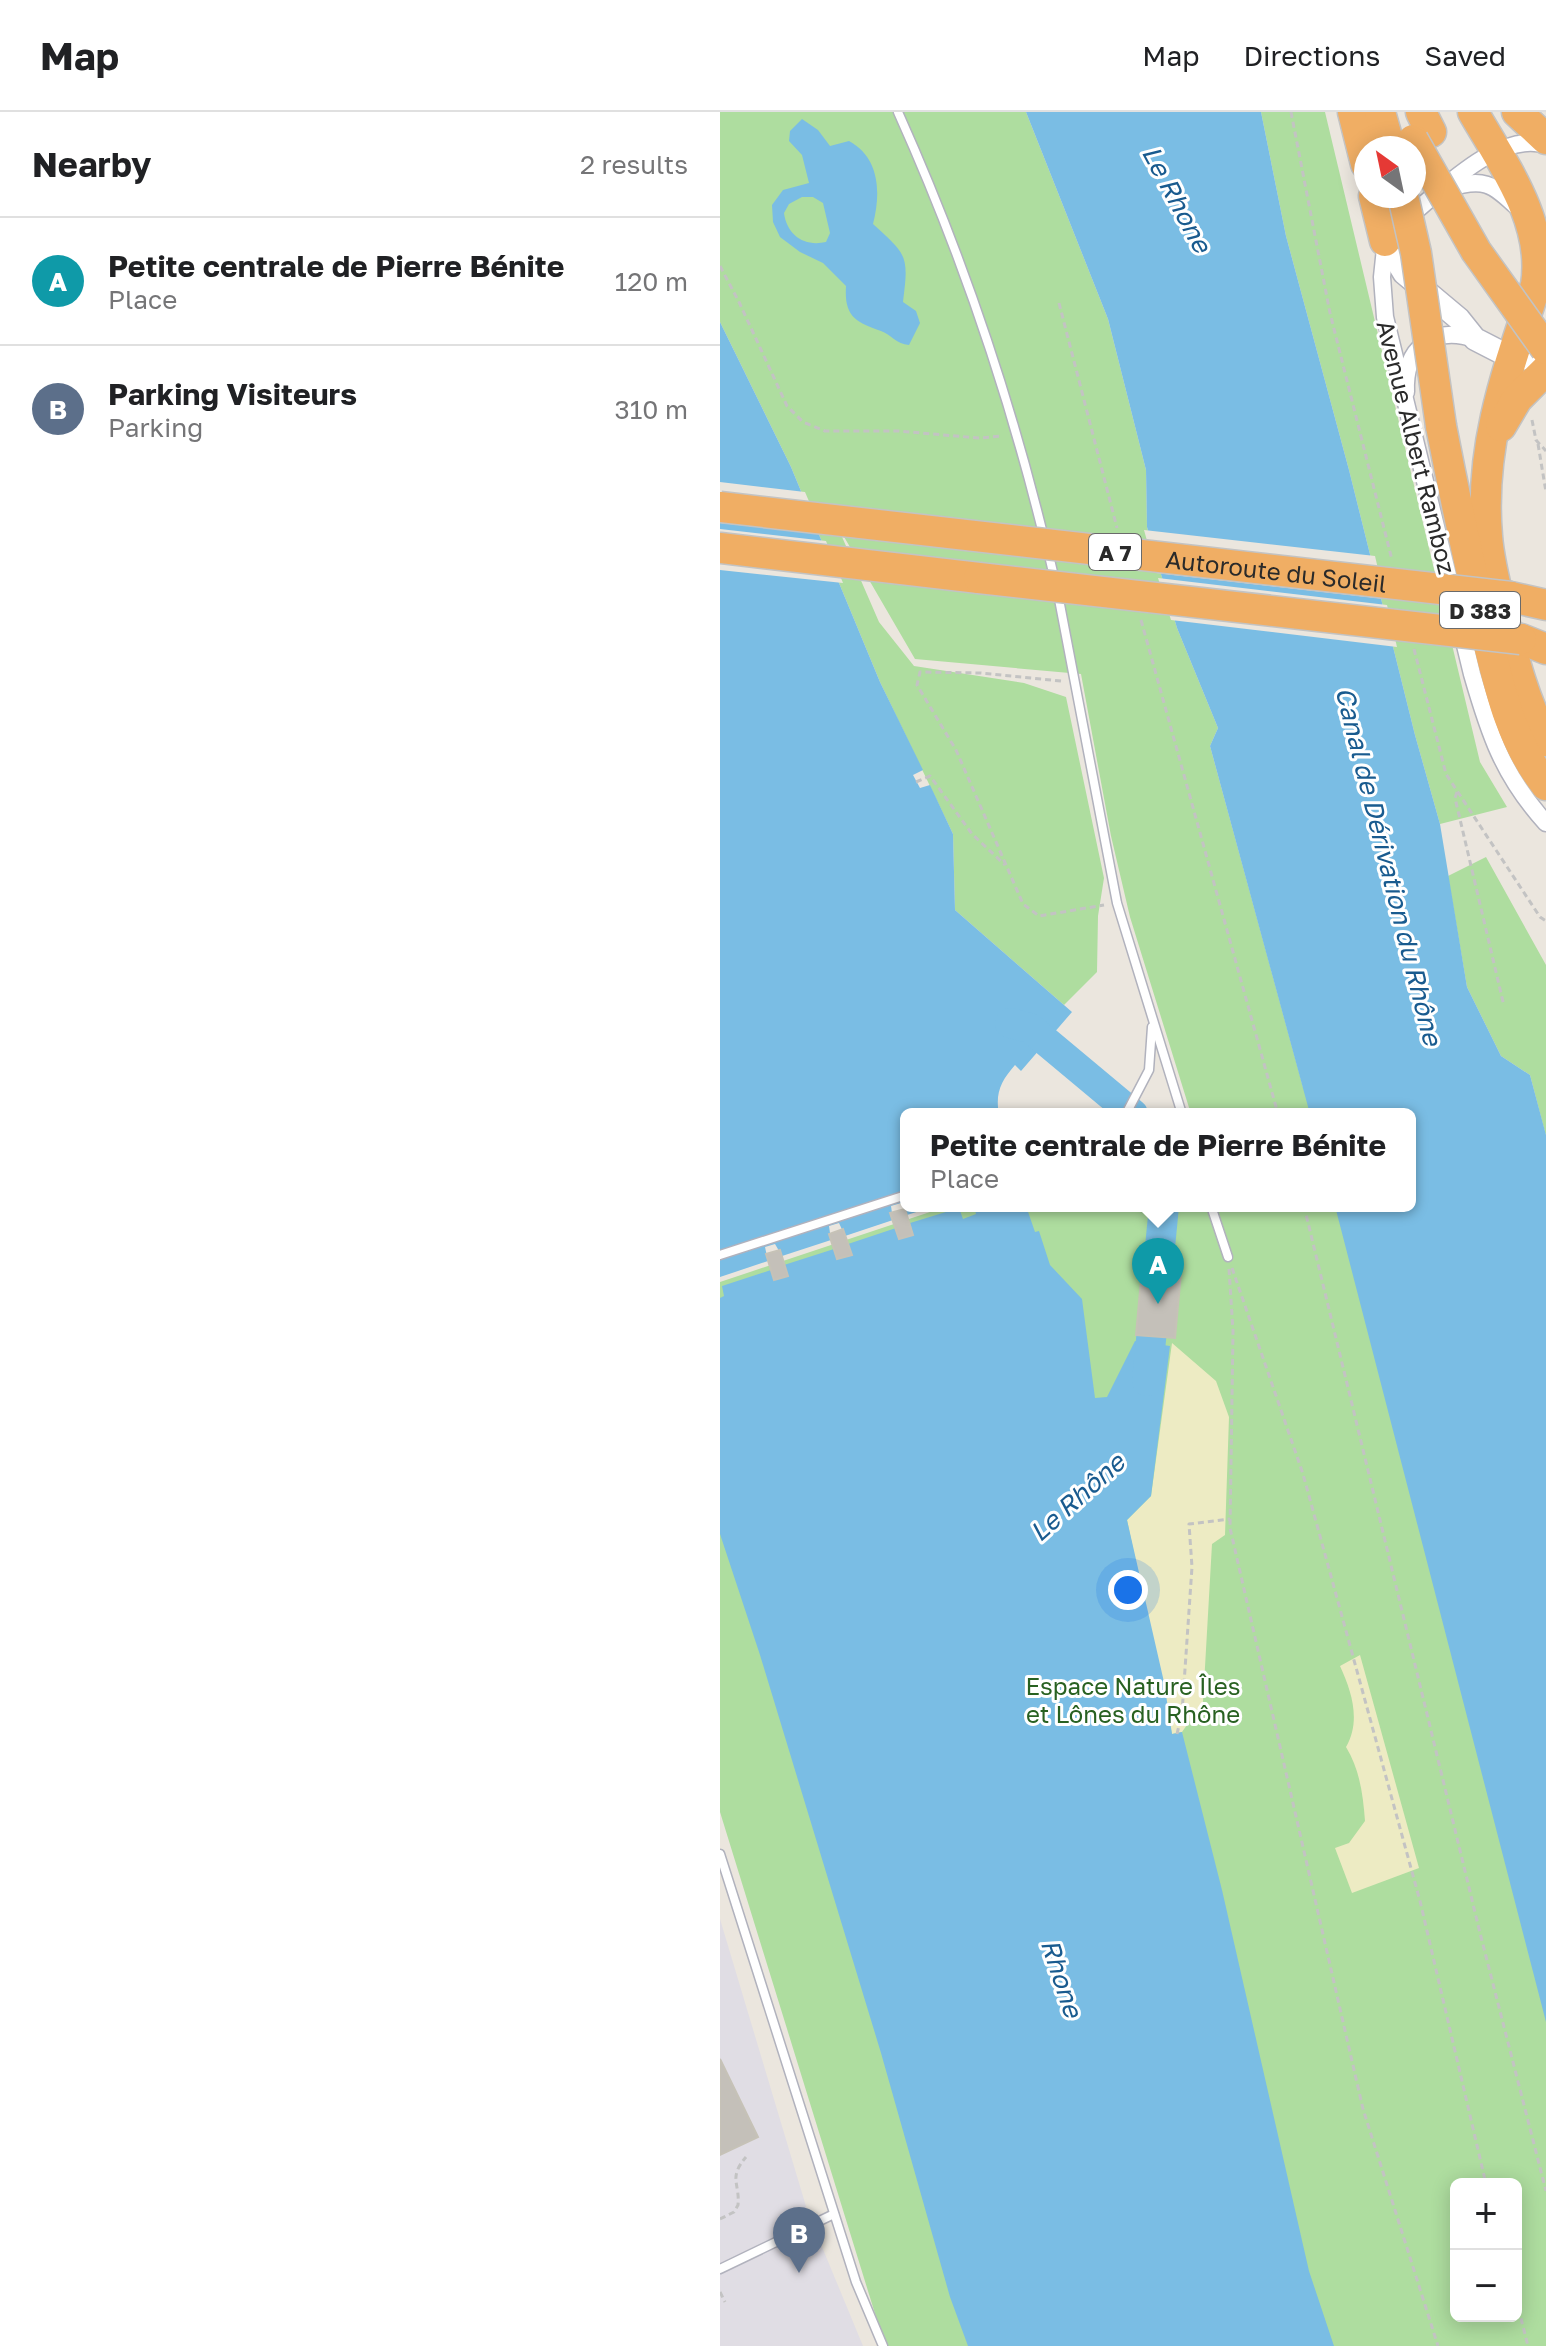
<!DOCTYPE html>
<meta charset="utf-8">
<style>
:root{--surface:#fff;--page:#f6f6f6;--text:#202124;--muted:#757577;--line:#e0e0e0;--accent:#4c5aea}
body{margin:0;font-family:"Golos Text",sans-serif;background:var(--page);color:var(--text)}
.controls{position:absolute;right:24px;bottom:24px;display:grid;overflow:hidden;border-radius:12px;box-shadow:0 4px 20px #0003}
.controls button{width:72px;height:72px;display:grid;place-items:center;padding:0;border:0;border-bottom:2px solid var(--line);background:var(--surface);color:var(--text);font:40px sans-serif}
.compass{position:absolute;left:634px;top:24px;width:72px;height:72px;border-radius:50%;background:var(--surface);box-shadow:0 4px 20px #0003;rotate:327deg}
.you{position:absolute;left:408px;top:1478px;width:28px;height:28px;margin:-20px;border:6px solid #fff;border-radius:50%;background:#1a73e8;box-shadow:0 0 0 12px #1a73e833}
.badge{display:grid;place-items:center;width:52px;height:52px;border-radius:50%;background:var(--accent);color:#fff;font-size:26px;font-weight:700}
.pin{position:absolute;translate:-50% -66px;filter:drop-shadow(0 2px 4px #0008)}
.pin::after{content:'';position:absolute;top:42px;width:28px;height:24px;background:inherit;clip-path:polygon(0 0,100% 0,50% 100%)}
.popup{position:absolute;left:180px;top:996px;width:516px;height:104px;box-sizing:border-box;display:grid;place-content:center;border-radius:12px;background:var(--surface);filter:drop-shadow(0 2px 6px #0005);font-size:26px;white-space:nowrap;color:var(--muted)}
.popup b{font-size:30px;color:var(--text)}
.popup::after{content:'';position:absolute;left:50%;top:100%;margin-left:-16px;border:16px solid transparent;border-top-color:var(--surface)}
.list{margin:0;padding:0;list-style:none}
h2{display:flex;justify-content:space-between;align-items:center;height:104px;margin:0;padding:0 32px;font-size:34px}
h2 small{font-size:26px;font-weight:400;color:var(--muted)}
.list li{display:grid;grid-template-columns:52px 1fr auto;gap:24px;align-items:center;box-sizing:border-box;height:128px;padding:0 32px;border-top:2px solid var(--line)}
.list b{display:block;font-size:30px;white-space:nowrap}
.list p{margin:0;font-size:26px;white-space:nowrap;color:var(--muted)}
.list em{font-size:26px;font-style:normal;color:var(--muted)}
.map{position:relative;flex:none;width:826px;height:2234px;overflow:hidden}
header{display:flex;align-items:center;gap:48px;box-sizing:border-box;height:112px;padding:0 40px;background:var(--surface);border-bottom:2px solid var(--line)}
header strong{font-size:38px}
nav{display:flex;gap:44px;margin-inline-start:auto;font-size:28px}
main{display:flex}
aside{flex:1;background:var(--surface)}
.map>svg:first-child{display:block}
.industrial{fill:#e0dde4}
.green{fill:#aedd9f;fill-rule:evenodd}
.sand{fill:#edebc3}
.water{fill:#7abde4;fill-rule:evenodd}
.pier{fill:#ebe6de}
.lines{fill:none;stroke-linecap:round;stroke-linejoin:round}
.river{stroke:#7abde4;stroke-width:30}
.building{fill:#c4c0b9;stroke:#c6c2b7;stroke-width:2}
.lane-casing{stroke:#b1b2bd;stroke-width:11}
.street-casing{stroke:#b1b2bd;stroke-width:19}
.secondary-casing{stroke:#b1b2bd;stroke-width:25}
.highway-casing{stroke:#c3c3c3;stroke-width:33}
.path{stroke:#c3c3c3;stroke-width:3;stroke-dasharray:6 4;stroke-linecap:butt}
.lane{stroke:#fff;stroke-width:8}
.street{stroke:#fff;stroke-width:16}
.secondary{stroke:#fff;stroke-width:22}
.highway{stroke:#f0ae64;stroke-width:30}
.highway-bridge-casing{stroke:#c3c3c3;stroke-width:33;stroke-linecap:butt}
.highway-bridge{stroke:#f0ae64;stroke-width:30}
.labels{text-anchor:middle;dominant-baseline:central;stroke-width:6;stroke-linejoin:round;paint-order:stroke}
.shield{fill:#fff;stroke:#6a6a6a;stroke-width:2}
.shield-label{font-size:22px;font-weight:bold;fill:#2a2a2a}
.street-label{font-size:24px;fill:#2a2a2a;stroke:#fff}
.park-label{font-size:24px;fill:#286121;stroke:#fff}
.water-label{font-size:26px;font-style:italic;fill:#195b8f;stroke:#fff}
</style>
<header>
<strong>Map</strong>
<nav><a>Map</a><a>Directions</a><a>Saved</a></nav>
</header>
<main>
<aside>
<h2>Nearby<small>2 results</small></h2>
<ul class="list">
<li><span class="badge" style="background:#0f9aa8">A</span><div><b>Petite centrale de Pierre Bénite</b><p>Place</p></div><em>120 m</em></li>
<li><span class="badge" style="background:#5c6f8a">B</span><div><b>Parking Visiteurs</b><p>Parking</p></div><em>310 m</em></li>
</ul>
</aside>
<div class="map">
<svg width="826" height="2234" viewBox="0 0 826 2234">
<rect width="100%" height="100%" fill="#ebe6de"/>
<!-- industrial -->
<path class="industrial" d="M0,1807L88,2101L143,2234H0Z"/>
<!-- green -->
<g class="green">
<path d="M0,0H306L388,207L426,358L427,415L457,516L498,616L490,634L583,975L687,941L826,1473V2234H165L0,1700V1170L228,1094H690V1002H471L410,805L391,724L361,562L195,547L116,411L159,510L194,554L304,571L346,585L384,766L378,804L377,860L344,893L235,798L233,722L160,570L71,355L0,210ZM736,2072H796V2204H736Z"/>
<path d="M541,0H605L760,650L787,695L720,712L695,623L629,358L566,124Z"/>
<path d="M766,745L826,853V1024L810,963L781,944L747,875L728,764Z"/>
</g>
<!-- sand -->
<g class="sand">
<path d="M452,1231L496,1269L509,1305L505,1423L492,1432L483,1590L462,1620L452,1622L407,1408L431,1384Z"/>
<path d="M640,1543L699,1756L632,1781L615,1736L629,1731L645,1709C643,1683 640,1658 626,1635C641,1609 632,1580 620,1554Z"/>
</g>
<!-- water -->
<g class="water">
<path d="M306,0H541L566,124L629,358L695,623L720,712L747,875L781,944L810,963L826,1023V1910L615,1094H690V1002H590L490,634L498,616L457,516L427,415L426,358L388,207Z"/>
<path d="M82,7L98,18L110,34L129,29C160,46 161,81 153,112C187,143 189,143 183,190L196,199L200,211L189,233C176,232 172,223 161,219C136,210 124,205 126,174L103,151L80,140L60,125L53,110L52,93L63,78L89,71L82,43L69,29L70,19ZM82,85H93L103,91L110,121L106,130C84,135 67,123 64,101L69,92Z"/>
<path d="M0,210L71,355L160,570L203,658L193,663L200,676L210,673L233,722L235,798L352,900L301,959L295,953C281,969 275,981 279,1002H186V1094H215L187,1103L181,1091L171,1094L173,1108L125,1124L119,1111L109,1114L111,1128L62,1144L55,1132L45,1135L48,1149L0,1165Z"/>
<path d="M254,1094H306L315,1120L319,1119L330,1153L362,1187L375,1286L387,1285L415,1229L450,1234L431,1384L407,1408L444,1570L452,1622L462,1620L502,1778L589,2159L614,2234H248L230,2185L161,1941L40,1543L0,1422V1186L4,1184L2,1174L51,1158L55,1168L68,1164L64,1153L114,1137L117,1147L131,1143L128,1132L176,1116L180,1127L193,1122L190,1111L239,1096L243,1107L256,1102Z"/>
</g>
<!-- pier -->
<g class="pier">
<path d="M0,370L85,380L103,422L0,411Z"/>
<path d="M0,417L106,429L123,471L0,458Z"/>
<path d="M424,418L655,444L665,487L436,461Z"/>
<path d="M438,466L667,493L677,535L451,508Z"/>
</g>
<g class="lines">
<!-- river -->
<g class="river">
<path d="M290,911L310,916L413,1002"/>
<path d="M427,1269L444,1094"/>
</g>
</g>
<!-- building -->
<g class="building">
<path d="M185,1097L193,1123L179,1127L170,1101Z"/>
<path d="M123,1117L132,1143L117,1147L109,1122Z"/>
<path d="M60,1138L68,1164L54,1168L46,1142Z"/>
<path d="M422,1157L461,1161L455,1226L416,1223Z"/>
<path d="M0,1947L38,2025L0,2043Z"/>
</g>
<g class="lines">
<defs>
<g id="lane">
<path d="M178,0C240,138 288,279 324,426"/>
<path d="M328,439L335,469"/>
<path d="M338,482L397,791L462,1002"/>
<path d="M406,1002L429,958L432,915"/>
<path d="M491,1094L508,1145"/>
<path d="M0,1143L186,1083"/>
<path d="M0,1742L136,2170L163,2234"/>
<path d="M0,2157L114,2102"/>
</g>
<g id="street">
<path d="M727,77C763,65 772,71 798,96"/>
<path d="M685,108C720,80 778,18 826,33"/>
<path d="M666,127L662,165L665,205L752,562C769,621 783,664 826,711"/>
<path d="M686,280C684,236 713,213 755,227"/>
</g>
<path id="secondary" d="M665,129L684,161L739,207L755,227L792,246L826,247"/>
<g id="highway">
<path d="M633,0L646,52"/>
<path d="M660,0L670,36"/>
<path d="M701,0L711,20"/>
<path d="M753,0C783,52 826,110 816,173C788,257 759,333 767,424C769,452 777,480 784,508C794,549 805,591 826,629"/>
<path d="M797,0L826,27"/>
<path d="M654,84L665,129"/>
<path d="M721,314C734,381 748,447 764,513C778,569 789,627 826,673"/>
<path d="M781,314L797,287L826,258"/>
<path d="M0,436L259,466"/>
<path d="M791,485L826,493"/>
<path d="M801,527L826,537"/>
</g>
</defs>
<!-- lane casing -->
<use href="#lane" class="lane-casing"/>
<!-- street casing -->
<use href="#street" class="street-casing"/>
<!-- secondary casing -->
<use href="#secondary" class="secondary-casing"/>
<!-- highway casing -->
<use href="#highway" class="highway-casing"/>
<!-- path -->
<g class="path">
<path d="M571,0L610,201L672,448"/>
<path d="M0,154L19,190L67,294L83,310L105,319H178L259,326L283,324"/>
<path d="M339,191L397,416"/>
<path d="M812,308L816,328L826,339"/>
<path d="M818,332L826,380"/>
<path d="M421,508L558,1002"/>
<path d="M694,537L726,662L820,805L826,809"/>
<path d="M341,569L261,561L200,560L197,573L236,638L303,792L319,804L384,793"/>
<path d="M196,670L210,664L252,722L285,753"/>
<path d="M737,680L735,686L784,894"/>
<path d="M584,1094L760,1821L826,2079"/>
<path d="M512,1156L583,1362L700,1789L766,2072"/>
<path d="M509,1157L513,1219L510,1416L643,1997L718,2234"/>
<path d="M457,1622L462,1601L472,1455L469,1412L510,1407"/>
<path d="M0,2107L14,2100L18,2093C20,2071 8,2066 26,2045"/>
<path d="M0,2180L5,2190"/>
<path d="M796,2187L808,2234"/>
</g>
<!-- lane -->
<use href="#lane" class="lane"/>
<!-- street -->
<use href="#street" class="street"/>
<!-- secondary -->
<use href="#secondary" class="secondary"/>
<!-- highway -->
<use href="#highway" class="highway"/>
<defs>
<g id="highway-bridge">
<path d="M693,28L756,139L826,237"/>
<path d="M683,84L696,141L721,314"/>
<path id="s1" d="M0,395L791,485"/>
<path d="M259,466L801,527"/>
</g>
</defs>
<!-- highway-bridge casing -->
<use href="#highway-bridge" class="highway-bridge-casing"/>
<!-- highway-bridge -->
<use href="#highway-bridge" class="highway-bridge"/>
</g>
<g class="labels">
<!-- shield labels -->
<g class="shield">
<rect x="369" y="422" width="52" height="36" rx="6"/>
<rect x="720" y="480" width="80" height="36" rx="6"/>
</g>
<g class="shield-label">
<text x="395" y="440">A 7</text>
<text x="760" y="498">D 383</text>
</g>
<!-- street labels -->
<g class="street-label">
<text transform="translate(697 335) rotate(76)">Avenue Albert Ramboz</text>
<text stroke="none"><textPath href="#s1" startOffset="560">Autoroute du Soleil</textPath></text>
</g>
<!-- park labels -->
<g class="park-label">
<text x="413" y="1573">Espace Nature Îles<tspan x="413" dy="28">et Lônes du Rhône</tspan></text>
</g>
<!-- water labels -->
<g class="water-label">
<text transform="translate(457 87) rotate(62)">Le Rhone</text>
<text transform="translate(669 754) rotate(76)">Canal de Dérivation du Rhône</text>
<text transform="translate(357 1385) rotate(-42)">Le Rhône</text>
<text transform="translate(342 1866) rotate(72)">Rhone</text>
</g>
</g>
</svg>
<div class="controls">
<button>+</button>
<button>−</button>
</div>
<svg class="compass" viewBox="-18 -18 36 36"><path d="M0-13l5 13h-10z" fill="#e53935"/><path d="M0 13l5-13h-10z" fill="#757577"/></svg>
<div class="you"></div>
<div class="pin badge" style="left:438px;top:1192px;background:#0f9aa8">A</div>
<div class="popup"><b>Petite centrale de Pierre Bénite</b>Place</div>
<div class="pin badge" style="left:79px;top:2161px;background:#5c6f8a">B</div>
</div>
</main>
